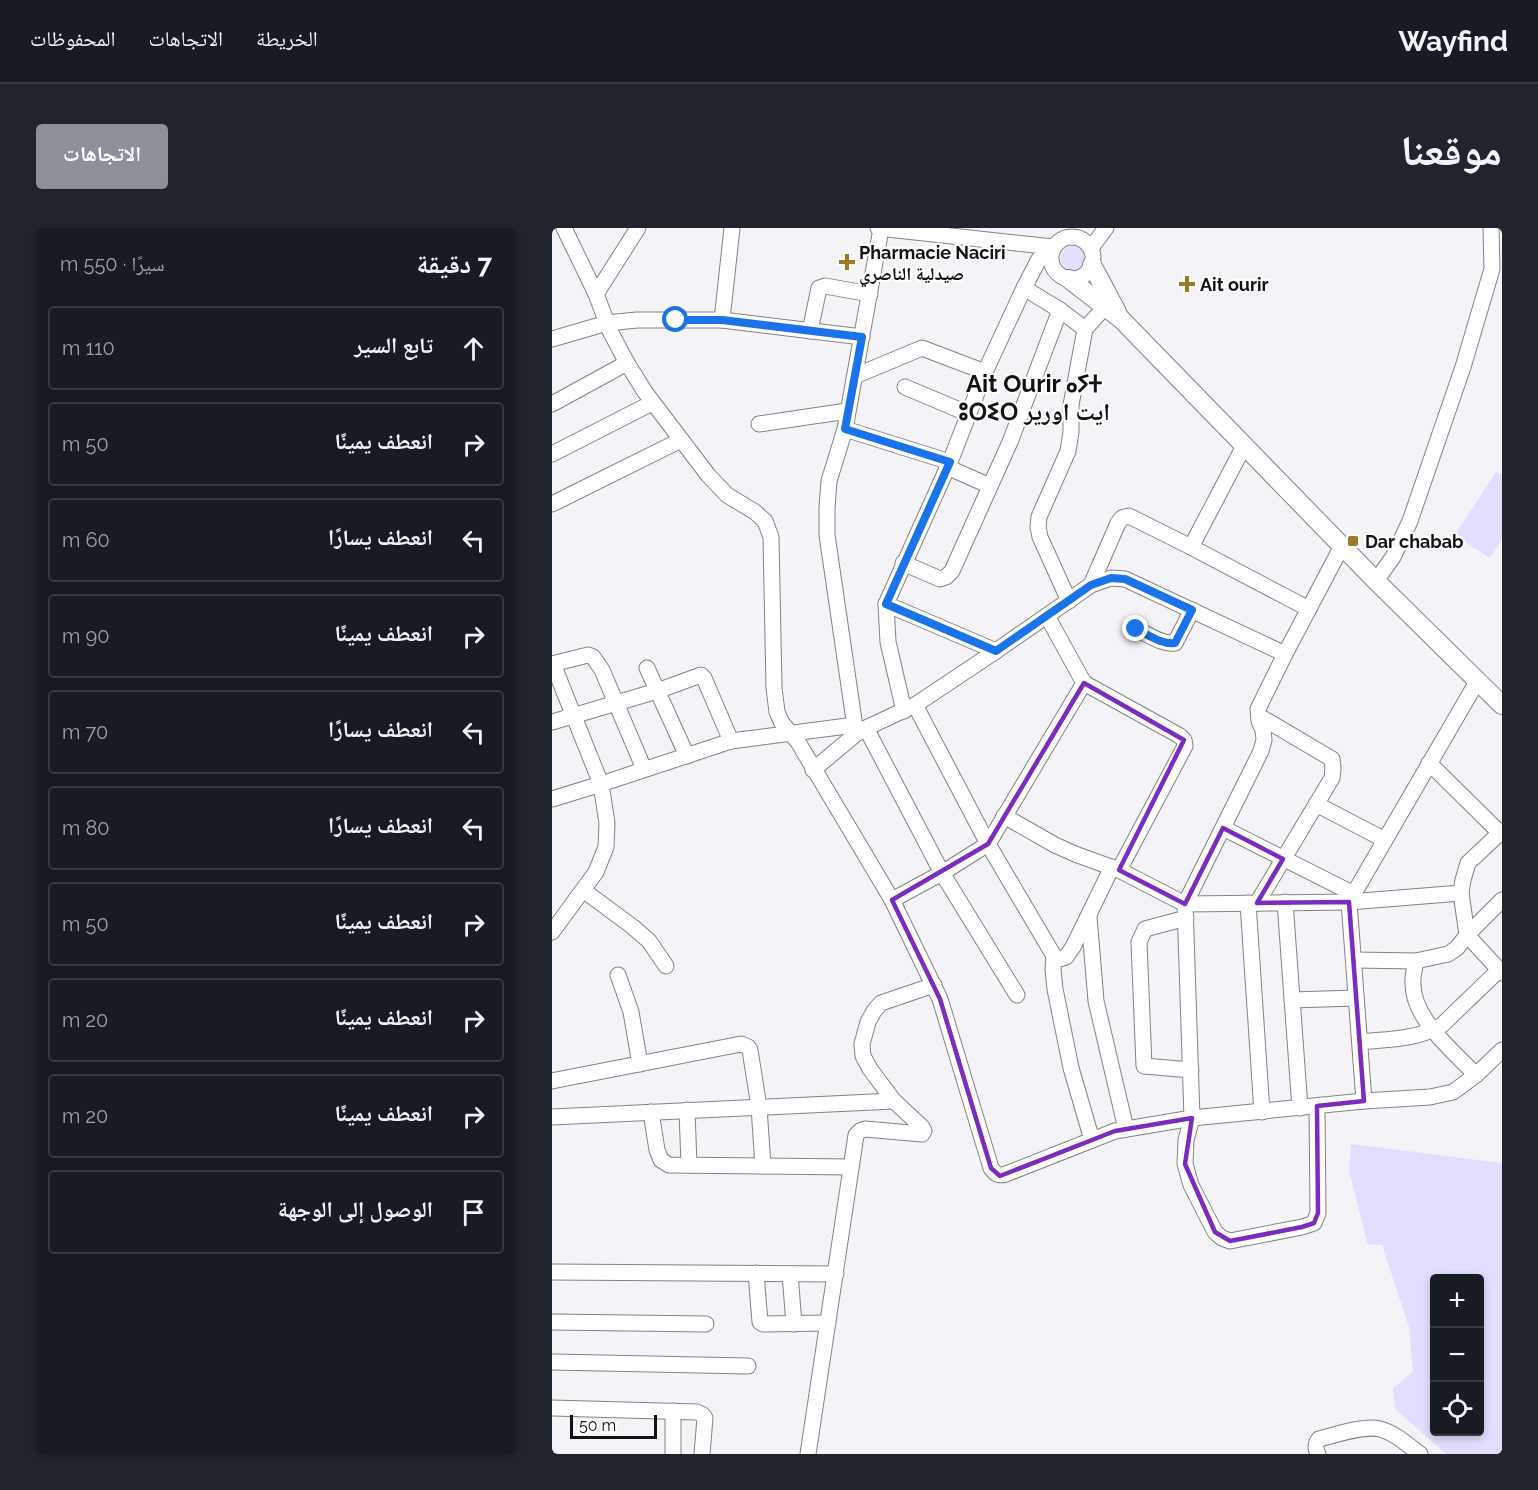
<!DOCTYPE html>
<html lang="ar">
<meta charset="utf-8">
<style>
:root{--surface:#171b24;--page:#20242c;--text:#f1f3f6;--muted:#9ea1a6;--line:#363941;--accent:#8c9099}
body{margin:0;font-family:Raleway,"Noto Naskh Arabic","Noto Sans Tifinagh",sans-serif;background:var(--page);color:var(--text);direction:rtl}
.controls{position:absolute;right:18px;bottom:18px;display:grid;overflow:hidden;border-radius:6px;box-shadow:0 3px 9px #0003}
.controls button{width:54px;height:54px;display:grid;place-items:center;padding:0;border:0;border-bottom:2px solid var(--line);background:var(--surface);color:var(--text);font:30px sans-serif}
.scale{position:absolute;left:18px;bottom:15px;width:87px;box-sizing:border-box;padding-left:6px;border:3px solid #121213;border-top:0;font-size:16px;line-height:21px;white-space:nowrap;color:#121213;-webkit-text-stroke:4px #fff;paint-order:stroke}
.stop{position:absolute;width:18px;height:18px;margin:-14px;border:4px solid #1a73e8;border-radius:50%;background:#fff}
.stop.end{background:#1a73e8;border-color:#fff;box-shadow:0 2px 6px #0008}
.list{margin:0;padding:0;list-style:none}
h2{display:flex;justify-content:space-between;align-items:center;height:78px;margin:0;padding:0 24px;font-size:26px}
h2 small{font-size:20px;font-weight:400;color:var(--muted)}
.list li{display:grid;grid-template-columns:39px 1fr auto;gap:18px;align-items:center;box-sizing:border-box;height:84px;margin:0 12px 12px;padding:0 12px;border:2px solid var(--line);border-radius:6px}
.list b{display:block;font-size:22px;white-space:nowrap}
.list em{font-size:20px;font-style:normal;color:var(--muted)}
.icon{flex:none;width:33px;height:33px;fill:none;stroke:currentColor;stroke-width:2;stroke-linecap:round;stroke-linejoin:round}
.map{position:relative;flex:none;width:950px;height:1226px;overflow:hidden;direction:ltr;border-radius:6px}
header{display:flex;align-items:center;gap:36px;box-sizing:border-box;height:84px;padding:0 30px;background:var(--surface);border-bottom:2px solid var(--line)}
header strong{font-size:28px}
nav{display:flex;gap:33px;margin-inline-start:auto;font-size:21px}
.intro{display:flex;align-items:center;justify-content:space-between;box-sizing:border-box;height:144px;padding:0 36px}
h1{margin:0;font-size:42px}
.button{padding:15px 27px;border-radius:6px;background:var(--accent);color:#fff;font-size:21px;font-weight:700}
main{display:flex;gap:36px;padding:0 36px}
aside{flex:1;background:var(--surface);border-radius:6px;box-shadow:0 3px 9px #0003}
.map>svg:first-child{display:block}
.green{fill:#e3ddff;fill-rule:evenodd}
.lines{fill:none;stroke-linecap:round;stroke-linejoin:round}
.minor-casing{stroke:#838285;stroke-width:17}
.major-casing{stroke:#838285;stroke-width:20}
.minor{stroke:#fff;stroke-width:15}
.major{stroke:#fff;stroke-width:18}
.route{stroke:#1a73e8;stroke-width:8}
.marked{fill:none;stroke:#7b2cbf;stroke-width:4.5;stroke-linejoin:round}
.poi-dot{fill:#9d7924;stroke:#fff;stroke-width:2}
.labels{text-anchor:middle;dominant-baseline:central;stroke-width:4.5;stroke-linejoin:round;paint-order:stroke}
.poi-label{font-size:18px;font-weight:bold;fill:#121213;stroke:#fff;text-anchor:start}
.district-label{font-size:24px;font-weight:bold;fill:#121213;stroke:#fff}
</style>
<header>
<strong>Wayfind</strong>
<nav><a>الخريطة</a><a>الاتجاهات</a><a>المحفوظات</a></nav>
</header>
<div class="intro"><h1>موقعنا</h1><a class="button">الاتجاهات</a></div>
<main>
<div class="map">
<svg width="950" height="1226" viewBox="0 0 950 1226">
<rect width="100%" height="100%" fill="#f4f3f7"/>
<!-- green -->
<g class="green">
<circle cx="521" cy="30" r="12"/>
<path d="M944,244L950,247V312L938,330L903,307Z"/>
<path d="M799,916L950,935V1226H894L843,1181L841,1160L861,1144L857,1099L830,1017H816L797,943ZM882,1050H927V1204H882Z"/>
</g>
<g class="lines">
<defs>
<g id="minor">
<path d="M12,0L44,66L58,103L75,135L93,164L156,247L175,267L203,284L213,293L219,309L222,460L225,484L230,495L246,514L340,672L388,771L439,940C444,947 447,948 454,946L563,903L640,890L812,873L878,869L901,864L924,847L950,822"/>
<path d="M326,0L501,19"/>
<circle cx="520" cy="30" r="21"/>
<path d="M539,20L554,0"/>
<path d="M472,60L508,82L533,101"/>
<path d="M44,66L86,0"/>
<path d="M170,92L180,0"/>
<path d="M258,103L267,60L273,58L318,66"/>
<path d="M0,111L55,95L85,92H170L310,109"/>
<path d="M303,148L370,120L433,144"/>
<path d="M353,159L417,186"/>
<path d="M0,176L75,135"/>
<path d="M207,196L295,183"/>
<path d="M293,201L398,234"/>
<path d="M0,226L100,175"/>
<path d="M395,239L438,258"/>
<path d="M0,276L129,212"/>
<path d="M639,319L757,381"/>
<path d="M351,335L388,351L394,349L400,343L458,214L508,82"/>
<path d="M824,353L841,329L858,293L911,139L940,41L939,0"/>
<path d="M539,357L566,295L570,290L577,288L639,319L692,218"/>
<path d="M517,373L488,309L486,299L487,289L516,223L519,204V177L533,101L553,79"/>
<path d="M334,376L444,423"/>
<path d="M495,388L532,455L628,508L632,512L633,518L567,642L633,676L797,674L909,665"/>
<path d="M584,401C596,406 610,417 623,415L640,382"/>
<path d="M0,436L36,427L41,429L50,442L92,541"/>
<path d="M95,440L135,528"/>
<path d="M363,477L436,616L502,728L508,731L514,729L521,719L560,639"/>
<path d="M352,483L336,414L334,376L398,234L433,144L472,60L487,31"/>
<path d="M0,494L105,463L149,447L152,450L179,513"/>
<path d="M314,500L390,645L465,767"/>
<path d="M304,506L275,307V280L277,253L293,201L329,1"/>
<path d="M877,535L948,605"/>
<path d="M261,542L304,506L314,500L363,477L444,423L539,357L559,350L573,351L733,426"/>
<path d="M0,571L49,556L1,436"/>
<path d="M764,576L833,612"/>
<path d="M452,588L503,617L523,626L567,642"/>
<path d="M671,600L802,666"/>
<path d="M950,603L916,635L911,652L909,665L915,707L950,745"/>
<path d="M31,662L81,699L97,713L114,738"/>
<path d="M340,672L390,645L436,616L532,455"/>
<path d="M733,674L748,880"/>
<path d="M696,675L710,884"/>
<path d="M705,675L780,550L781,540L780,531L707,488"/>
<path d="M537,689L544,773L574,901"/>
<path d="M634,690L593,701L587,714L592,838L639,842"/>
<path d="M0,704L44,644L54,619L55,595L49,556L179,513L303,497"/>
<path d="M502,728L501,742L503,761L519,840L540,912"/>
<path d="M802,732L864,733"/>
<path d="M66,747L79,784L88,836"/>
<path d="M740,772L804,770"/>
<path d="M808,814C837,811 864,812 890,797L947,742"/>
<path d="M924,847C901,823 861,791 861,756C860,749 863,740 864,733L896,726L905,720L915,707L950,672"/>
<path d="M0,853L189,816L196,819L198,822L207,879L211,938"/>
<path d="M812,873L797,674L926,452"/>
<path d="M765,878L766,985L762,995L750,999L678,1013L670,1010L663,1004L639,957L633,936L634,912L640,890L633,676L709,523L712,512L711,502L707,493L706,481L733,426L790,318"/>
<path d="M135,882L137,937"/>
<path d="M99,884L105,922L109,932L117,937L299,939"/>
<path d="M0,889L342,873"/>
<path d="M0,1044L284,1046"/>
<path d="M204,1045L208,1094L211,1096L276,1095"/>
<path d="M238,1046L242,1096"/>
<path d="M0,1094L154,1096"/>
<path d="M0,1134L196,1138"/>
<path d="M0,1180L145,1184L151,1187L153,1190L150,1226"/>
<path d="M121,1226V1183"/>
<path d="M256,1226L304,907L308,903L313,901L370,906L372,903L370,899L342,873L318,841L311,828L310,816L316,794L322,783L329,775L382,757"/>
<path d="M766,1226C763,1220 763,1216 767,1211C783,1207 812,1197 828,1201C843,1205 856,1217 868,1226"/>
</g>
<g id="major">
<path d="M540,37L565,84"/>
<path d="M517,51L569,91L824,353L950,477"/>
</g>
</defs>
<!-- minor casing -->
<use href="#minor" class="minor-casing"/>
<!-- major casing -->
<use href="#major" class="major-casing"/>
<!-- minor -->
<use href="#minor" class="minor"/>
<!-- major -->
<use href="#major" class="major"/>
</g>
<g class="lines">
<!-- route -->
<path class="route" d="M124,92H170L310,109L293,201L398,234L334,376L444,423L539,357L559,350L573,351L640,382L623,415C610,417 595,406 584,401"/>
</g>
<!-- marked area -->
<path class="marked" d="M532,455L632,512L567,642L633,676L671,600L731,631L705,675L797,674L812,873L765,878L766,985L762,995L750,999L678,1013L663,1004L633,936L640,890L563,903L448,948L439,940L388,771L340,672L436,616Z"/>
<!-- markers -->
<g class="poi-dot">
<path d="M292 25h6v6h6v6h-6v6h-6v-6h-6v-6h6z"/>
<path d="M632 47h6v6h6v6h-6v6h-6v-6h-6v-6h6z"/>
<rect x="795" y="307" width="12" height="12" rx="3"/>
</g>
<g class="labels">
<!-- poi labels -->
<g class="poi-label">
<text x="307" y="24">Pharmacie Naciri<tspan x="307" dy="21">صيدلية الناصري</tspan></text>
<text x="648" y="56">Ait ourir</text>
<text x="813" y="313">Dar chabab</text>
</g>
<!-- district labels -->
<g class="district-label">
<text x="482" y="155">Ait Ourir ⴰⵢⵜ<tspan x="482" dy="28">ⵓⵔⵉⵔ ايت اورير</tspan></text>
</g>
</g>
</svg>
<div class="controls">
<button>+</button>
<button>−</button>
<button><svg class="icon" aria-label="locate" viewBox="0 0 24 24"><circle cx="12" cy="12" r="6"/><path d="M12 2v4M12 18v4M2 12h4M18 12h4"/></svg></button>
</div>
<div class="scale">50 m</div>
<div class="stop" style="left:124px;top:92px"></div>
<div class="stop end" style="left:584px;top:401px"></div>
</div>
<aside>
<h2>7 دقيقة<small>سيرًا · 550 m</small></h2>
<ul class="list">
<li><svg class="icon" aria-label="ahead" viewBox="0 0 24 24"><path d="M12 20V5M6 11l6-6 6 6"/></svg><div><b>تابع السير</b></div><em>110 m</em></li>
<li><svg class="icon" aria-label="right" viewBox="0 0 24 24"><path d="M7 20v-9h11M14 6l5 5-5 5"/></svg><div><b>انعطف يمينًا</b></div><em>50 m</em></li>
<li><svg class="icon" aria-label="left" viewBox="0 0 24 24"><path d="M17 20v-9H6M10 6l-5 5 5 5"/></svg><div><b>انعطف يسارًا</b></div><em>60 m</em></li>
<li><svg class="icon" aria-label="right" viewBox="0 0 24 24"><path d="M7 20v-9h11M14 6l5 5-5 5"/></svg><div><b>انعطف يمينًا</b></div><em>90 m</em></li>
<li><svg class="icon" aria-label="left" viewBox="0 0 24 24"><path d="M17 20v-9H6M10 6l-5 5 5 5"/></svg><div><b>انعطف يسارًا</b></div><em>70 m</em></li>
<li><svg class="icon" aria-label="left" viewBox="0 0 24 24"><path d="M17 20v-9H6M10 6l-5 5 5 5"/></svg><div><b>انعطف يسارًا</b></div><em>80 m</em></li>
<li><svg class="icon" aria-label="right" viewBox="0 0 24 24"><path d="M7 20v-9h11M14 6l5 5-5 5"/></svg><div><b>انعطف يمينًا</b></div><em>50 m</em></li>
<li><svg class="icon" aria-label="right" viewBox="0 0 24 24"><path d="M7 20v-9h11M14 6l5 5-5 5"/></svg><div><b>انعطف يمينًا</b></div><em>20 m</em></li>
<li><svg class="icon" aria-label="right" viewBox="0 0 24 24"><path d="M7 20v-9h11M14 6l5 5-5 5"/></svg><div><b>انعطف يمينًا</b></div><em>20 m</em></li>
<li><svg class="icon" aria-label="arrive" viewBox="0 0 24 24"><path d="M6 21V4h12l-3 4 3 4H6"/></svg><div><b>الوصول إلى الوجهة</b></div></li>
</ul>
</aside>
</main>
